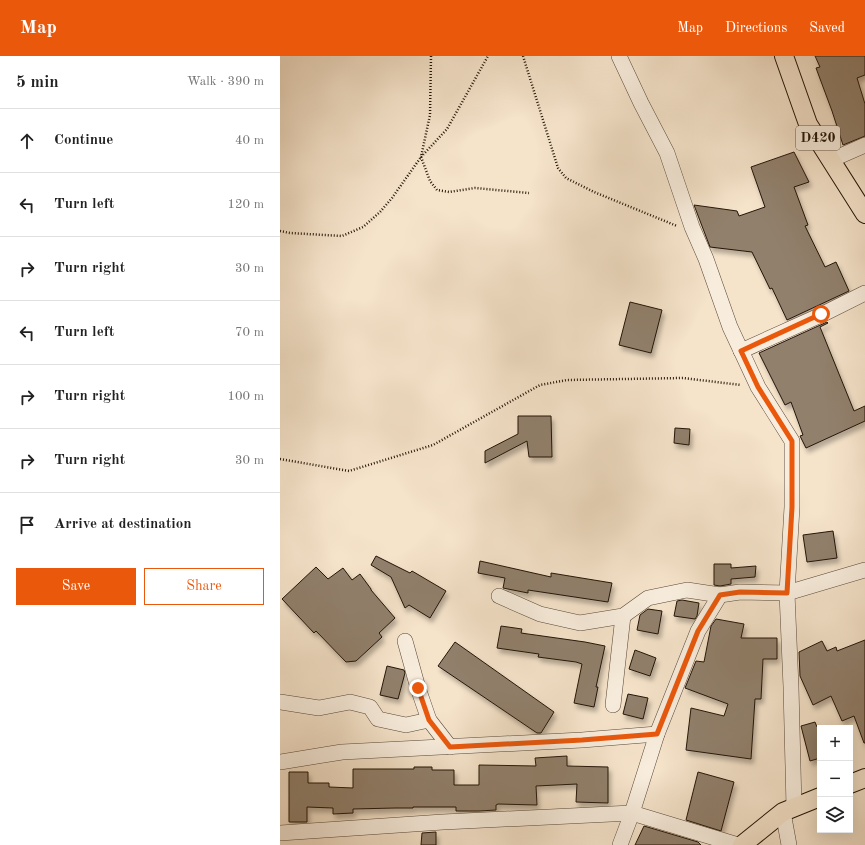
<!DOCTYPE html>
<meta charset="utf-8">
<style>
:root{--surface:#fff;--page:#f2f2f2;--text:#222;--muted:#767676;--line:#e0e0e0;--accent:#ea580c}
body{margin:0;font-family:"Old Standard TT",serif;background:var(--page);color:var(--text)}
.controls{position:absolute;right:12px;bottom:12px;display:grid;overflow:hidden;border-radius:0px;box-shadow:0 4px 16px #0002}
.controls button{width:36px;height:36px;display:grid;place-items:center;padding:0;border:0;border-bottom:1px solid var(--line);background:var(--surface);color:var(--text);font:20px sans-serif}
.stop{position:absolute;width:12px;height:12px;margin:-9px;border:3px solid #ea580c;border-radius:50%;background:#fff}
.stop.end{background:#ea580c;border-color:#fff;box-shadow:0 1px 4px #0008}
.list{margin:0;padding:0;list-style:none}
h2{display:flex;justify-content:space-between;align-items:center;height:52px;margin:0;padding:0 16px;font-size:17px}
h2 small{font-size:13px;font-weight:400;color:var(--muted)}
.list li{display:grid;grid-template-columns:26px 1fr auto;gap:12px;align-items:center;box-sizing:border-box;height:64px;padding:0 16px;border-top:1px solid var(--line)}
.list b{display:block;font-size:15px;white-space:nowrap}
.list em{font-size:13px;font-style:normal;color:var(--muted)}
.actions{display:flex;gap:8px;padding:12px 16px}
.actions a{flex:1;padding:9px 0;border:1px solid var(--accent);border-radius:0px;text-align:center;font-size:14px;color:var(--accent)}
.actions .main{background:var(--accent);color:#fff}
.icon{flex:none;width:22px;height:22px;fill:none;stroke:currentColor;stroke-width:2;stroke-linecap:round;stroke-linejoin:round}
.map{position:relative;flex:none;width:585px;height:789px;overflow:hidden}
header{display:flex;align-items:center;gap:24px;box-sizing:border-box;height:56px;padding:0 20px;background:var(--accent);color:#fff}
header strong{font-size:19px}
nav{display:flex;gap:22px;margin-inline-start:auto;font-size:14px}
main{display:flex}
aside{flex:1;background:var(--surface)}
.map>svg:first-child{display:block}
.building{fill:#91806c;stroke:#241507;filter:url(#shadow)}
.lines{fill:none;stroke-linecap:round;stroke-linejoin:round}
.minor-casing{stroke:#584838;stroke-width:16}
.major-casing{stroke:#241507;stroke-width:20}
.path{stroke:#241507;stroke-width:2.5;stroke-dasharray:1 2;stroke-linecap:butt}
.minor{stroke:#f8eddd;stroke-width:15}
.major{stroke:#f5e3ca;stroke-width:18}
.route{stroke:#ea580c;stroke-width:5}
.labels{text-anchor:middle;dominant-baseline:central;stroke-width:4;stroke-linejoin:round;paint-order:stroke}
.shield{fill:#f8eddd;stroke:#645647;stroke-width:1}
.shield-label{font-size:14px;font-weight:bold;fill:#241507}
</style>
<header>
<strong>Map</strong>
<nav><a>Map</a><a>Directions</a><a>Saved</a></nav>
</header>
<main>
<aside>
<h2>5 min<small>Walk · 390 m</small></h2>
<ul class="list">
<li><svg class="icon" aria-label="ahead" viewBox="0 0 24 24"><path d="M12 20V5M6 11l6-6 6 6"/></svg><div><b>Continue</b></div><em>40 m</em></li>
<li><svg class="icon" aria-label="left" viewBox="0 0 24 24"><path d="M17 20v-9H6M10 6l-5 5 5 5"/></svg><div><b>Turn left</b></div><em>120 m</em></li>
<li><svg class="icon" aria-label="right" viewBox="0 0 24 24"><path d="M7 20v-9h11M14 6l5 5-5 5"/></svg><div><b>Turn right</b></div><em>30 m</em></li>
<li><svg class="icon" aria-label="left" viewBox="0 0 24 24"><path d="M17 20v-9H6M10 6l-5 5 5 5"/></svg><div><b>Turn left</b></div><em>70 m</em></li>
<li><svg class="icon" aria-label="right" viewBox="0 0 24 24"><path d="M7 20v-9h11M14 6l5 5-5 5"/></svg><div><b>Turn right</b></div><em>100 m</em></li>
<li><svg class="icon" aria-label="right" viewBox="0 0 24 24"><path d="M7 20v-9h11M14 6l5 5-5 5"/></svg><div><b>Turn right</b></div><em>30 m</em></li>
<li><svg class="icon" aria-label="arrive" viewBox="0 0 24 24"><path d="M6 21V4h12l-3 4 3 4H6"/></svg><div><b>Arrive at destination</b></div></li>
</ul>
<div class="actions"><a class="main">Save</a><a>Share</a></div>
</aside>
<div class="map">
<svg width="585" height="789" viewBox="0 0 585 789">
<defs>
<filter id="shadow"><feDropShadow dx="2.5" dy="4.5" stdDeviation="2" flood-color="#0004"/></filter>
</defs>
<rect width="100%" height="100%" fill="#f5e3ca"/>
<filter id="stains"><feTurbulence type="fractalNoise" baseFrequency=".005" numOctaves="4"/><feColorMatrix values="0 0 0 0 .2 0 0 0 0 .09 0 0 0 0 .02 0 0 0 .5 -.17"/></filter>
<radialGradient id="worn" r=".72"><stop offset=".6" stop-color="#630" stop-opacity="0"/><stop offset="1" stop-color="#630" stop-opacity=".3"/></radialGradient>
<!-- building -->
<g class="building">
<path d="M535,0H585V19L577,22L585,48V80L563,89L552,55L536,12L540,11Z"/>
<path d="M514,96L529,126L514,131L528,169L525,170L545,211L556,206L569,235L507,264L492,232L490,233L472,196L430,191L414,149L457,155L459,160L485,151L471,111Z"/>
<path d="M350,246L382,254L371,297L339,289Z"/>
<path d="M547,266L548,267L540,271L574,355L585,350V365L526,392L520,380L523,379L511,346L505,349L479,297Z"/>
<path d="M238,360H271L272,401H249L247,385L205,407V395L238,378Z"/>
<path d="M395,372L410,373L409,389L394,387Z"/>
<path d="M553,475L557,502L527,506L523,479Z"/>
<path d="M96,500L130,517L132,515L166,535L150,562L129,549L125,552L111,521L91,509Z"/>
<path d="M200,505L271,521V517L332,527L328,546L248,534V537L223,532L225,522L198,517Z"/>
<path d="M434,508H451V512L476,510L475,521L451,523V528L440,530L434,529Z"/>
<path d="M36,511L48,523L63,512L72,524L80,518L91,533V534L115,562L99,577L102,581L76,605L66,606L36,575L34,577L2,543Z"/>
<path d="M402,544L419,547L417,560L415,563L394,560L397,545Z"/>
<path d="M368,553L382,555L378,578L357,574L360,559Z"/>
<path d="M436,563L464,568L461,582H497V603H483L481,643H475L471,703L406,694L411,652L444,660L448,648L405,632L416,605L424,606L431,570Z"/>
<path d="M221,570L242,573L241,577L305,586L325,590L316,631H318L314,651L294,647L302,608L296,606L258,601L259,598L217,592Z"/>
<path d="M585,584V687H584L574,660L562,665L551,640L533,649L520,620L519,596L542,585L547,595L556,591L557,595Z"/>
<path d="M175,586L274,656L261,677H257L158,610Z"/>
<path d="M355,594L376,602L370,620L349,613Z"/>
<path d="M107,610L124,614L125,617L118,643L100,639Z"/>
<path d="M348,638L368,642L363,663L343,658Z"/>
<path d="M535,666L537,671L540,670V702L530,705L521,670Z"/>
<path d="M287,700V710L328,711V747L296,746L297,728L256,730L257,749L218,748L216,749V754L199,755H176V751H133V752H115L73,753V757L53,758V752L27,751V766H9V716H28V727H49V731L73,732V713H134V711H152V714H174V729H199V709L256,710L255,702Z"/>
<path d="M418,716L454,726L441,775L406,764Z"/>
<path d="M364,770L418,786L421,789H355Z"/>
<path d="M156,776V789H141L142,777Z"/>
</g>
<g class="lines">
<defs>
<g id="minor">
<path d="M339,0L361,47L387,97L412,171L426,203L450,271L478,331L512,385V451L507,537L511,631L514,751"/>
<path d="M551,104L585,89"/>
<path d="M461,295L541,259L585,237"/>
<path d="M219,540L260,558L300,567L343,560L368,542L407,534L440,539L460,536L507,537L585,514"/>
<path d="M125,585L138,632L149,664L170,691"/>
<path d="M0,646L39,652L70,646L90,651L98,663L126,669L149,664"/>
<path d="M333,649L343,560"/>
<path d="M0,706L62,696L302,684L377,678"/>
<path d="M503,756L509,789"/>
<path d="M0,777L163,766L352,757L458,789"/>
<path d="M340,789L352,757L377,678L418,575L440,539"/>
</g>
<g id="major">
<path d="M504,0L528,68L585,158"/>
<path d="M570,728L585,722"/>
<path d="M462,789L503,756L540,741"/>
</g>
</defs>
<!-- minor casing -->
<use href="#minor" class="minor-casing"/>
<!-- major casing -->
<use href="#major" class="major-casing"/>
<!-- path -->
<g class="path">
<path d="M151,0L150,59L141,101L167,73L208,0"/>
<path d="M243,0L278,112L286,122L314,136L397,170"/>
<path d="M141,101L150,125L157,134L169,136L195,132L249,137"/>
<path d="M0,175L10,177L62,180L83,171L100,156L112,142L141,101"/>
<path d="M0,403L69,415L153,389L260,329L287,324L403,322L461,329"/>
</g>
<!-- minor -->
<use href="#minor" class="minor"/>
<!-- major -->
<use href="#major" class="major"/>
</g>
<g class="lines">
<!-- route -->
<path class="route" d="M138,632L149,664L170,691L302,684L377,678L418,575L440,539L460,536L507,537L512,451V385L478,331L461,295L541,258"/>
</g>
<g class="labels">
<!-- shield labels -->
<rect class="shield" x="516" y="70" width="44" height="24" rx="3"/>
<g class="shield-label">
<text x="538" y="82">D420</text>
</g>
</g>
<rect width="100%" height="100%" filter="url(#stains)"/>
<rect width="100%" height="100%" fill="url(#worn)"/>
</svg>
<div class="controls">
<button>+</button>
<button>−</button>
<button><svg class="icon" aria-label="layers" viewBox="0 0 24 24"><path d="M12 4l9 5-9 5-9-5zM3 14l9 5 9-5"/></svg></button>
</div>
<div class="stop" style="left:541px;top:258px"></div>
<div class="stop end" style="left:138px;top:632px"></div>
</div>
</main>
